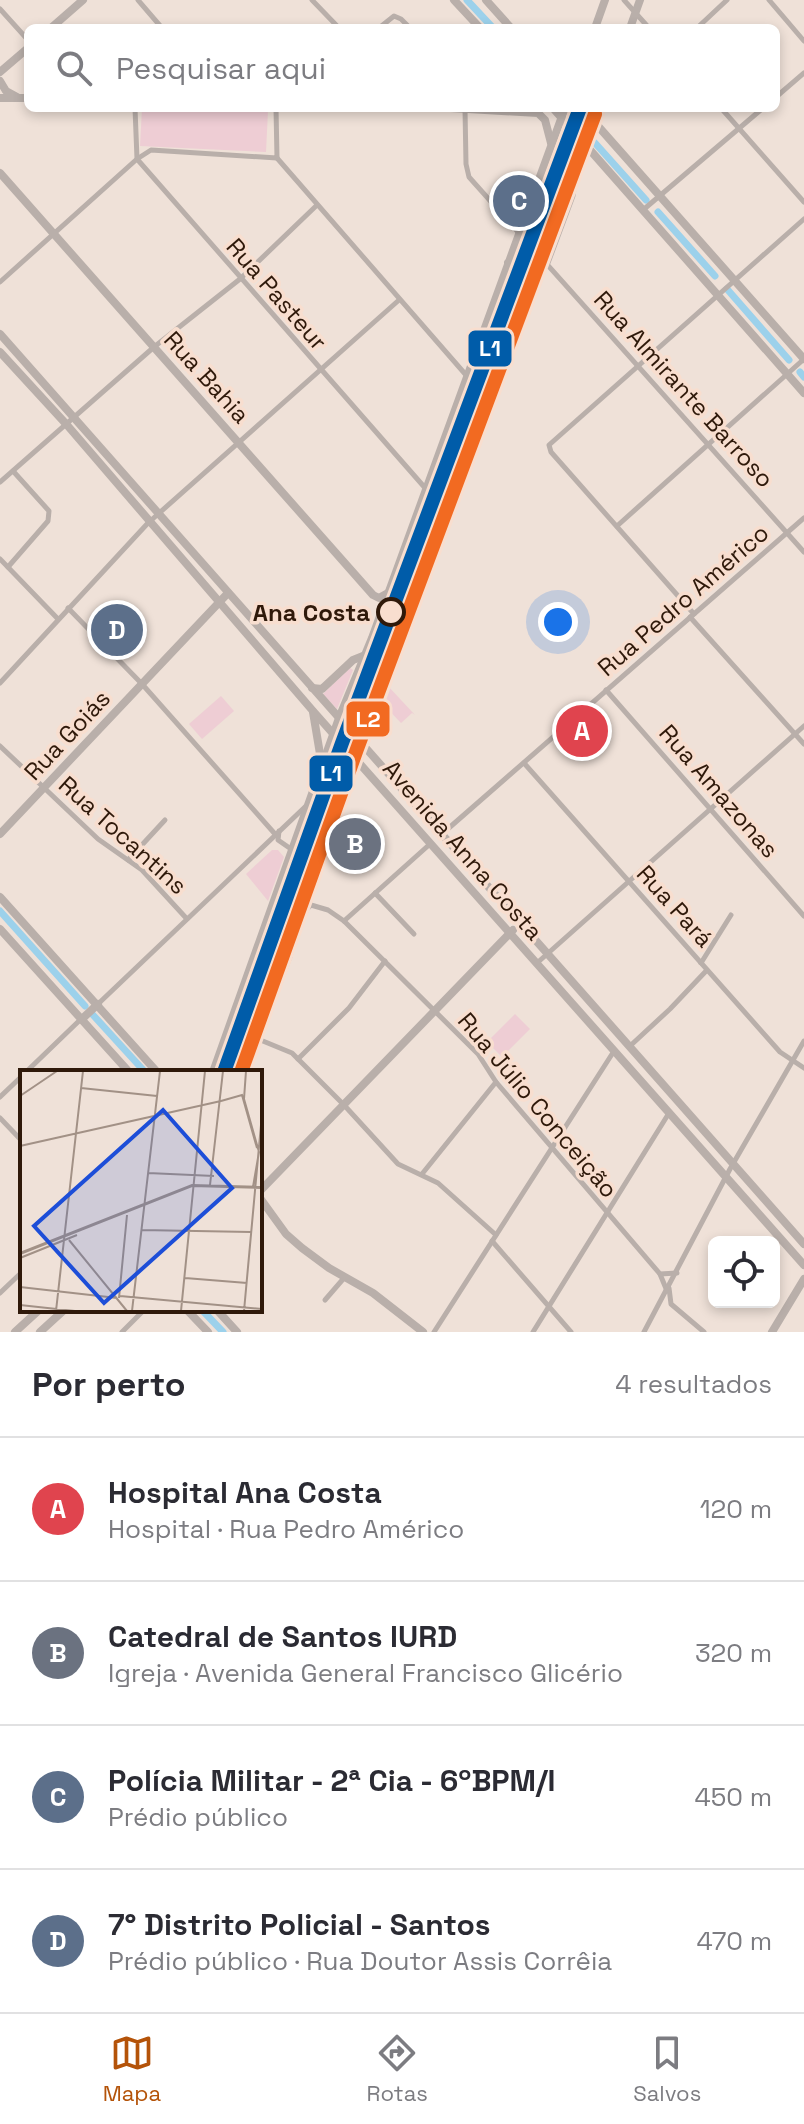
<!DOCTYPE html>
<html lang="pt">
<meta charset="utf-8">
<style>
:root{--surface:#fff;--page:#f7f7f7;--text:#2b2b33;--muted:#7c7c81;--line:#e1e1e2;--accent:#b45309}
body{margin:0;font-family:"Space Grotesk",sans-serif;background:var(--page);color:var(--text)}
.controls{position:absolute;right:24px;bottom:24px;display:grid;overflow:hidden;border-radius:12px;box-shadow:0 4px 12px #0003}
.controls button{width:72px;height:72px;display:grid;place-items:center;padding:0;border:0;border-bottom:2px solid var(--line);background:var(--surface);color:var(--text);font:40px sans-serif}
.you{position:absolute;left:558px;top:622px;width:28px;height:28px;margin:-20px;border:6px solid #fff;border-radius:50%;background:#1a73e8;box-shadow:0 0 0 12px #1a73e833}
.badge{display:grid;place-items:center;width:52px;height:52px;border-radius:50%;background:var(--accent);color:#fff;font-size:26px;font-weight:700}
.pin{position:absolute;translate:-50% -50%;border:4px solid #fff;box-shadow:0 2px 8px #0006}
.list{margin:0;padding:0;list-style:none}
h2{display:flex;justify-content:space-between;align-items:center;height:104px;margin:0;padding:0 32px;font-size:34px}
h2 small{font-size:26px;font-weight:400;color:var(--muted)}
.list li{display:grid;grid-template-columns:52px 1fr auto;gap:24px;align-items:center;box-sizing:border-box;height:144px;padding:0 32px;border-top:2px solid var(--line)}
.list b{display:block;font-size:30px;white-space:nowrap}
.list p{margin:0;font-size:26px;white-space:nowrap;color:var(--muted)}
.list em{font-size:26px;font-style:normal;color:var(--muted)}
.icon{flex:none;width:44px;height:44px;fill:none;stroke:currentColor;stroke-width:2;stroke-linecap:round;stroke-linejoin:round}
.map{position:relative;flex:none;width:804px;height:1332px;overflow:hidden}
.search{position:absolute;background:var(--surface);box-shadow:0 4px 12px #0003;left:24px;right:24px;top:24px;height:88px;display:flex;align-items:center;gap:20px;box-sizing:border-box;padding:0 28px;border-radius:12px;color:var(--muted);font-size:30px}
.sheet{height:680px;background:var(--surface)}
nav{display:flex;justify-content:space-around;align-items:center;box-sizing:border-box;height:112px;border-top:2px solid var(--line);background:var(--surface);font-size:22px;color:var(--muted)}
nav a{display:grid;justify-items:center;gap:4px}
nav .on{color:var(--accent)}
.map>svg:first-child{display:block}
.green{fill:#eecdd4}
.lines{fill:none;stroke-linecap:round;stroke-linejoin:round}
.canal{stroke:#9cd1eb;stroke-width:7}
.street{stroke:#b9afaa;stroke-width:5}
.secondary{stroke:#b9afaa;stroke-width:8}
.rail-1-casing{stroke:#f8decf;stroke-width:20}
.rail-2-casing{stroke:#f8decf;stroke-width:20}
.rail-1{stroke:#005ca9;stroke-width:14}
.rail-2{stroke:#f26a21;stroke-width:14}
.stop-dot{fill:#f8decf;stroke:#2f190a;stroke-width:4}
.labels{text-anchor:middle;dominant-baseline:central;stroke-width:7;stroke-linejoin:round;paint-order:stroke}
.street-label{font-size:24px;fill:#2f190a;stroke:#f8decf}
.stop-label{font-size:24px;font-weight:bold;fill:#2f190a;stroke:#f8decf;text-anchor:end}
.inset-road{fill:none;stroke:#a29186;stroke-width:2}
.view{fill:#1d4ed8;fill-opacity:0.15;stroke:#1d4ed8;stroke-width:4}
.inset-edge{fill:none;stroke:#2f190a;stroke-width:4}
.line-badge{stroke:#f8decf;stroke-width:3}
.badge-label{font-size:22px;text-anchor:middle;font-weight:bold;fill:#fff}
</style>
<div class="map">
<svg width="804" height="1332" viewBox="0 0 804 1332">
<rect width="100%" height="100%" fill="#efe1d8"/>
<!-- green -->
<g class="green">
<path d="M142,108L268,111L266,152L140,146Z"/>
<path d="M350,668L353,670L337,709L323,694Z"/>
<path d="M387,685L415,715L412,713L401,723L383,704L380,708L385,713L367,726Z"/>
<path d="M221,696L234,711L202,739L189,724Z"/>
<path d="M272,850H278L284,857L268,901L246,874Z"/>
<path d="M295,856L305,861L291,903L285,952L241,1072H218Z"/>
<path d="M515,1014L530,1029L502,1057L487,1042Z"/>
</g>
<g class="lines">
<!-- canal -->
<g class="canal">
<path d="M467,0L493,28"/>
<path d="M595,143L646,200"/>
<path d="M658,212L715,276"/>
<path d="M727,289L789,360"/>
<path d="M800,372L804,377"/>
<path d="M0,911L85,1006"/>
<path d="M93,1015L145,1072"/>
<path d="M202,1310L223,1332"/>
</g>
<!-- street -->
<g class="street">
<path d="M138,0L162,28"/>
<path d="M312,0L339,28"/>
<path d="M624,0L649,28"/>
<path d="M769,0L804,41"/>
<path d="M0,9L28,40"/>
<path d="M379,28L394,16L401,19L410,28"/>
<path d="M697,28L727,0"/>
<path d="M776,97L804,73"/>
<path d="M135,108L137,159L426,489"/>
<path d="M721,108L804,202"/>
<path d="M465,109L466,164L469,177L804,552"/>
<path d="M277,158L466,375"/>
<path d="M643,210L763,108"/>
<path d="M548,263L573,196L576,176"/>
<path d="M0,282L137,159L151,150L277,158L276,108"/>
<path d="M0,482L154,347L240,279L316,206"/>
<path d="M617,526L804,359"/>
<path d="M0,559L58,619"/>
<path d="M8,567L48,521L49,511L13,471"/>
<path d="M68,608L142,684L275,834"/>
<path d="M694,614L551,452L549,445L804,219"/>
<path d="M690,617L804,744"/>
<path d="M0,683L148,523L399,300"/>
<path d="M606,690L804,916"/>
<path d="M0,746L98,839L142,870L187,919"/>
<path d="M524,763L780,1052L804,1068"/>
<path d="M279,831L278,840L291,849"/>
<path d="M442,834L804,518"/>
<path d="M128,860L165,820"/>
<path d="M375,893L414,934"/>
<path d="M344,921L430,844"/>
<path d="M293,944L307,909L311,905L328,910L344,921L478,1054L496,1082L660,1274L667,1291"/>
<path d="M537,963L804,726"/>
<path d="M701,963L731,915"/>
<path d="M98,1004L306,806"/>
<path d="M258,1039L292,1053L344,1105L398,1164L438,1183L496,1235"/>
<path d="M630,1046L670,1009L707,970"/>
<path d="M298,1059L349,1008L385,961"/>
<path d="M26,1072L81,1019"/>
<path d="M0,1097L22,1076"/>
<path d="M0,1118L22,1141"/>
<path d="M422,1174L496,1082"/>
<path d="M492,1241L571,1332"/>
<path d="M660,1274L677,1273"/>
<path d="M669,1288L671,1304L704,1332"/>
<path d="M0,1293L22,1272"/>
<path d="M325,1300L344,1278"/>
<path d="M122,1332L144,1310"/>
<path d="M434,1332L614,1051"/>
<path d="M533,1332L669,1113"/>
<path d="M644,1332L730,1169L804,1041"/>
</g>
<!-- secondary -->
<g class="secondary">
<path d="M454,0L480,28"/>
<path d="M486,0L511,28"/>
<path d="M51,28L83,0"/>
<path d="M595,28L605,0"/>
<path d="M630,28L640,0"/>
<path d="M0,72L28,48"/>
<path d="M0,81L6,91L17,97"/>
<path d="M0,98H28"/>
<path d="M451,108L538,113L545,120L551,143"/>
<path d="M553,108L804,393"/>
<path d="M582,108L804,359"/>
<path d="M0,173L373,595L379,598L388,593"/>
<path d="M508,263L520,261L528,272"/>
<path d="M0,334L804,1244"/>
<path d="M0,352L67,425L313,711L804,1265"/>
<path d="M312,688L322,689L353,660L363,656"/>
<path d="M313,712L322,766"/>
<path d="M0,834L228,593"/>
<path d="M292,850L305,853L313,851"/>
<path d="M0,897L157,1072"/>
<path d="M0,929L129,1072"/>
<path d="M82,1019L98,1004"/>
<path d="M213,1072L339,718L372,638L565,108"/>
<path d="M245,1072L289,955L296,899L344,764L415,595L449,485L543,234L574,176L600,108"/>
<path d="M260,1191L513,930"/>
<path d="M260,1198L286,1234L302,1248L329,1268L373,1293L423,1332"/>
<path d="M187,1310L208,1332"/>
<path d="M217,1310L237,1332"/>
<path d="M15,1332L39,1310"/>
<path d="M40,1332L64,1310"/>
<path d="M772,1332L804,1279"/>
</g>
<defs>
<path id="rail-1" d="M224,1072L342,743L580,108"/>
<path id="rail-2" d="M241,1072L357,749L595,114"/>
</defs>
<!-- rail-1 casing -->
<use href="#rail-1" class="rail-1-casing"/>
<!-- rail-2 casing -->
<use href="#rail-2" class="rail-2-casing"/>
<!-- rail-1 -->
<use href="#rail-1" class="rail-1"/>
<!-- rail-2 -->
<use href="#rail-2" class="rail-2"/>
</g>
<!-- markers -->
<circle class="stop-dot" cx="391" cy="612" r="13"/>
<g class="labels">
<!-- street labels -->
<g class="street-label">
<text transform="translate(277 294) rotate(49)">Rua Pasteur</text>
<text transform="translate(207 377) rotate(48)">Rua Bahia</text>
<text transform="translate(684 389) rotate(48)">Rua Almirante Barroso</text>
<text transform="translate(683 600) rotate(-41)">Rua Pedro Américo</text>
<text transform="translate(67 735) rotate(-47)">Rua Goiás</text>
<text transform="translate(719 791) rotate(49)">Rua Amazonas</text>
<text transform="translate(123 835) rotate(42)">Rua Tocantins</text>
<text transform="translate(463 850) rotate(49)">Avenida Anna Costa</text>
<text transform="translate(675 906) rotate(48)">Rua Pará</text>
<text transform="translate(538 1105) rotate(50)">Rua Júlio Conceição</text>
</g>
<!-- stop labels -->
<g class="stop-label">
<text x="370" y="612">Ana Costa</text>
</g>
</g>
<!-- overview -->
<g transform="translate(20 1070)">
<rect width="242" height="242" fill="#efe1d8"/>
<path class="inset-road" d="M226,1L224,29L239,82L233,117M61,18L137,26M0,26L37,1M201,31L222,25L237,78M0,76L201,31M128,103L194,106M190,115L203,1M121,160L231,162M49,170L107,241M0,183L172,115L242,117M0,184L172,116L242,118M0,188L57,165M165,208L227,213M0,217L97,228M100,226L242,239M99,228L107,145M0,235L55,241M36,241L63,1M112,241L140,1M161,241L185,1M224,241L242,44"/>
<path class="view" d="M143,40L212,118L84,233L14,156Z"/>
<rect width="242" height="242" class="inset-edge"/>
</g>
<g class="line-badge">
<rect x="467" y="329" width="46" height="39" rx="8" fill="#005ca9"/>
<rect x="345" y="700" width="46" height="38" rx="8" fill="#f26a21"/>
<rect x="308" y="754" width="46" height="39" rx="8" fill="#005ca9"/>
</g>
<g class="badge-label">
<text x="490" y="356">L1</text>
<text x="368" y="727">L2</text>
<text x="331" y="781">L1</text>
</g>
</svg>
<div class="controls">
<button><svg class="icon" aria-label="locate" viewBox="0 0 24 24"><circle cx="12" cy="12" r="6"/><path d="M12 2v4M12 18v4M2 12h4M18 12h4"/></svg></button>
</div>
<div class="you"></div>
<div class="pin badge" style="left:582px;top:731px;background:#e0444e">A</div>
<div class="pin badge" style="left:355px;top:844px;background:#6b7280">B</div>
<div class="pin badge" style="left:519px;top:201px;background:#5c6f8a">C</div>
<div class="pin badge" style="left:117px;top:630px;background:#5c6f8a">D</div>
<div class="search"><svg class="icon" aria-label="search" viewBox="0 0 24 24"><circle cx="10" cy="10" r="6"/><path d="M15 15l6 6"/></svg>Pesquisar aqui</div>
</div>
<section class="sheet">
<h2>Por perto<small>4 resultados</small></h2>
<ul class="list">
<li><span class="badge" style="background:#e0444e">A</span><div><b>Hospital Ana Costa</b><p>Hospital · Rua Pedro Américo</p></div><em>120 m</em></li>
<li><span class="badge" style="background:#6b7280">B</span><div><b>Catedral de Santos IURD</b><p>Igreja · Avenida General Francisco Glicério</p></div><em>320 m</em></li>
<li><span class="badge" style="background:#5c6f8a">C</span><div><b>Polícia Militar - 2ª Cia - 6ºBPM/I</b><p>Prédio público</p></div><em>450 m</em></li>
<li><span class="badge" style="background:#5c6f8a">D</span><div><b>7° Distrito Policial - Santos</b><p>Prédio público · Rua Doutor Assis Corrêia</p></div><em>470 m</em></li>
</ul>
</section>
<nav>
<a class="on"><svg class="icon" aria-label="map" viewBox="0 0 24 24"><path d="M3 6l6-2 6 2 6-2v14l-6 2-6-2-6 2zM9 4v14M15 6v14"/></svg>Mapa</a>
<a><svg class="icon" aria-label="directions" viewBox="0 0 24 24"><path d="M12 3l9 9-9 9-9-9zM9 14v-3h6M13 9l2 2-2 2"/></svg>Rotas</a>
<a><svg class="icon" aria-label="saved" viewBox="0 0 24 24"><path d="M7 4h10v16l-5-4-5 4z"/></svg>Salvos</a>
</nav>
